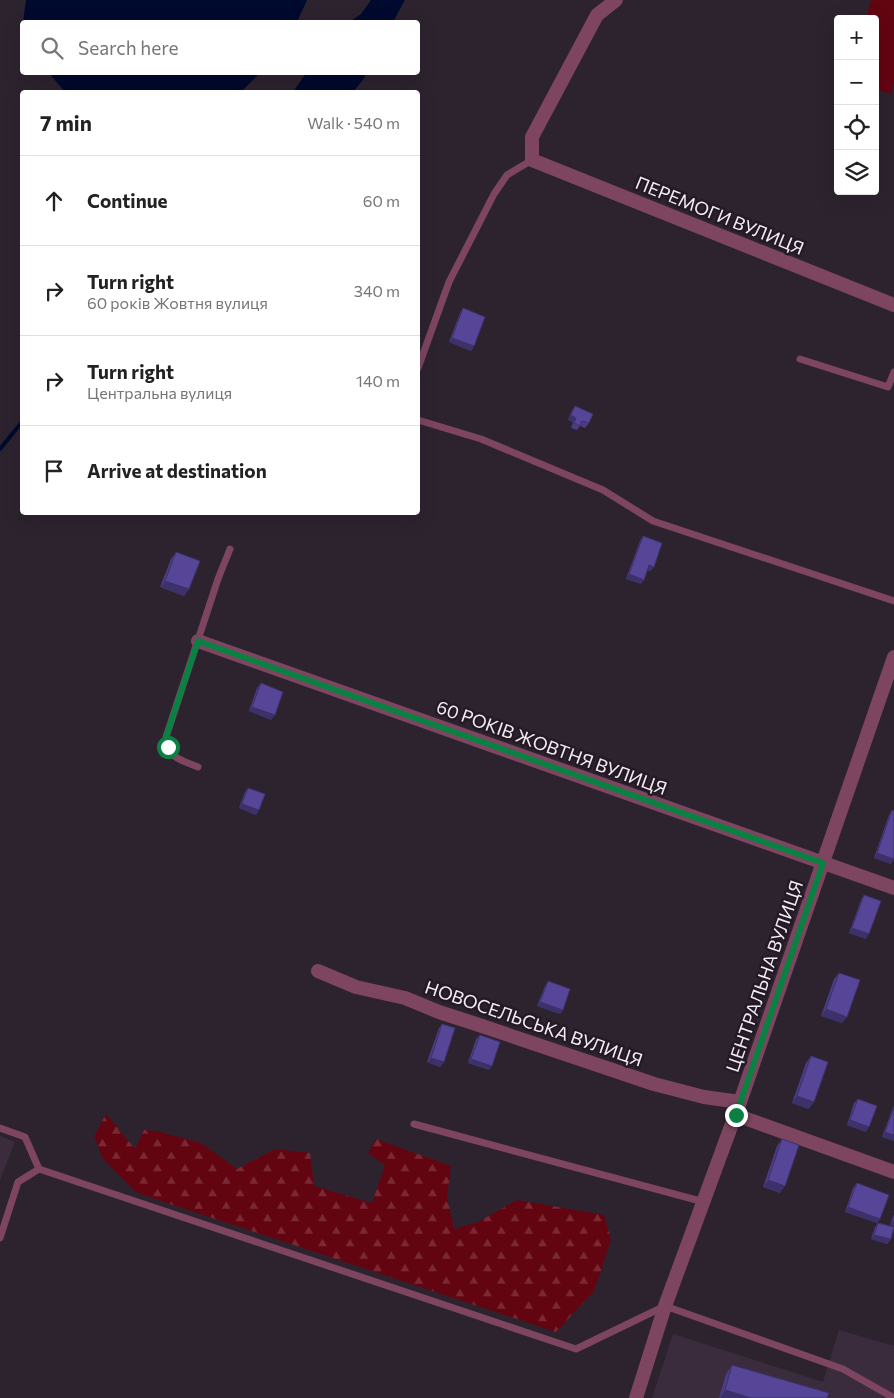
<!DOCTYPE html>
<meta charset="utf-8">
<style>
:root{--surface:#fff;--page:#f2f2f2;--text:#222;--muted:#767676;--line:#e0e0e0}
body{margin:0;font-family:Commissioner,sans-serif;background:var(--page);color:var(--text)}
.controls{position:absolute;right:15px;top:15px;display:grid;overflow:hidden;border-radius:5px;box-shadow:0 5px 20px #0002}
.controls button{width:45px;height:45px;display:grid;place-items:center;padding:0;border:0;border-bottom:1px solid var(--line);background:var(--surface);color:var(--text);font:25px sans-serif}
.stop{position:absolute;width:15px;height:15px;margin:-11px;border:4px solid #0b8043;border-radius:50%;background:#fff}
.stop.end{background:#0b8043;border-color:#fff;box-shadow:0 1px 5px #0008}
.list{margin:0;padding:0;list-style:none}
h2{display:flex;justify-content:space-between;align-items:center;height:65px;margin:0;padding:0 20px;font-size:21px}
h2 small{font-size:16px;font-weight:400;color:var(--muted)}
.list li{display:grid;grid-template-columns:32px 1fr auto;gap:15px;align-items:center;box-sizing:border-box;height:90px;padding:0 20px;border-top:1px solid var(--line)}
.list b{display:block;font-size:19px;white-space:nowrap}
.list p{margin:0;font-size:16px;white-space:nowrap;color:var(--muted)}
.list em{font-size:16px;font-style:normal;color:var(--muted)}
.icon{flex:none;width:28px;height:28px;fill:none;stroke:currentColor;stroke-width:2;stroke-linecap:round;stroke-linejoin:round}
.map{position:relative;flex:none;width:894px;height:1398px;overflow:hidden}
.search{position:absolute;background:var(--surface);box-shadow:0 5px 20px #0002;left:20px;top:20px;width:400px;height:55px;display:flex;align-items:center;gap:12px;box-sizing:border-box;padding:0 18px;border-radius:5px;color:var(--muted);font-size:19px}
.panel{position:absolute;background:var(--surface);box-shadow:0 5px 20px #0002;left:20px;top:90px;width:400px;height:425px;border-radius:5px}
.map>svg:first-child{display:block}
.built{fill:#3a2c3d}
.forest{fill:url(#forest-firs)}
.pitch{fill:#630411}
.water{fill:#000a2e}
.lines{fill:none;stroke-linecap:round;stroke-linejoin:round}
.stream{stroke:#000a2e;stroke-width:4}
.lane{stroke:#7d455f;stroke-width:7}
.street{stroke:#7d455f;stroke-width:14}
.wall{fill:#4b3c83}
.shaded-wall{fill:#3d316a}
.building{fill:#574698;stroke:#3d316a}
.route{stroke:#0b8043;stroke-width:6}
.labels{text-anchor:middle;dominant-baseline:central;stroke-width:5;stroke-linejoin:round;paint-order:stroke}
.street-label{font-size:18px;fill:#f3ecf4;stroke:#241a25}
</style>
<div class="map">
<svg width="894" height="1398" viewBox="0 0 894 1398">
<defs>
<pattern id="forest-firs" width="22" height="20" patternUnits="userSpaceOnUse" patternTransform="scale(1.25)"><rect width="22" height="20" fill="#630411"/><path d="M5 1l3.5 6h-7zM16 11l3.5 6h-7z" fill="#7a2934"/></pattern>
</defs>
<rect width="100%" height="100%" fill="#2d232f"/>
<!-- built -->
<g class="built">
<path d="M0,1136L15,1142L0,1180Z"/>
<path d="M839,1330L894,1346V1398H652L673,1334L823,1382Z"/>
</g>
<!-- forest -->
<path class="forest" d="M106,1114L135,1149L144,1130L157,1131L201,1143L237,1169L275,1149L310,1153L314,1186L372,1203L385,1165L368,1153L376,1139L451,1166L447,1197L454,1229L476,1223L517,1200L604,1215L611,1240L594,1291L556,1332L137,1193L103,1159L94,1136Z"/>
<!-- pitch -->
<path class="pitch" d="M871,0H894V82L891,94L875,89V19H866Z"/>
<!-- water -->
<g class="water">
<path d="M26,0H307L297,22H23Z"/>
<path d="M371,0H405L393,22H349L361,14Z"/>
<path d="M49,73H260L241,92H65Z"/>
<path d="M306,73V72L367,73L362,81L353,92H293Z"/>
</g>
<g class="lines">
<!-- stream -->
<path class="stream" d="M0,449L22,422"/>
<!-- lane -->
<g class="lane">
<path d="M800,359L888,387L894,372"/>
<path d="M418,368L449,282L494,194L507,175L532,160"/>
<path d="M418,420L481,439L603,490L653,521L894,601"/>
<path d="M198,767C179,759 170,760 166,737L218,579L230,549"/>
<path d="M414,1124L704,1202"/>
<path d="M0,1128L25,1137L39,1169"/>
<path d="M0,1238L18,1182L39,1169L576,1349L665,1306L843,1369L894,1398"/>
</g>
<!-- street -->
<g class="street">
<path d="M616,0L597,15L532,137V160L894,305"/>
<path d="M198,641L894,888"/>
<path d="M318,971L356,987L405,998L439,1012L476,1024L654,1084L704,1097L740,1102"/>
<path d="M736,1115L894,1172"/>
<path d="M636,1398L665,1306L740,1102L894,657"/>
</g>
</g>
<!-- wall -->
<g class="wall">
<path d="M463,308L474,346L471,351L449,342L460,313Z"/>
<path d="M575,406L589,423L585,428L580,426L577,430L571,428L573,422L568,420L572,410Z"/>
<path d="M643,536L654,567L650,571L647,570L641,584L626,579L640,541Z"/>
<path d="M176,552L189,589L184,596L160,587L171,559Z"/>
<path d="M261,683L271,720L249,711L257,688Z"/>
<path d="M248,788L256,815L239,808L245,792Z"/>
<path d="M892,810L891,864L874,858L889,815Z"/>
<path d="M864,895L866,939L849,933L861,900Z"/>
<path d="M839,973L842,1023L821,1016L834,979Z"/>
<path d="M548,981L563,1010L560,1014L537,1006L545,986Z"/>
<path d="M442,1024L444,1062L440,1067L427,1062L439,1028Z"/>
<path d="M480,1035L489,1070L468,1063L476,1039Z"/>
<path d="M811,1056L809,1109L792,1103L806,1063Z"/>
<path d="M858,1099L866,1132L847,1125L854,1103Z"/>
<path d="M894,1106V1141L882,1137L892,1110Z"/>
<path d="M782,1139L780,1193L763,1187L777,1146Z"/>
<path d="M857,1183L880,1219L877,1223L845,1212L853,1188Z"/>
<path d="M894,1214V1226L890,1225Z"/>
<path d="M878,1223L891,1239L887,1244L871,1239L875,1227Z"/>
<path d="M732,1365L827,1398H719L726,1374Z"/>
</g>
<!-- shaded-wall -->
<g class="shaded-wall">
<path d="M452,338L474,346L471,351L449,342Z"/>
<path d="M571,415L576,418L573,422L568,420Z"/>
<path d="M649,565L654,567L650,571L646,570Z"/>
<path d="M629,574L644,580L641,584L626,579Z"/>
<path d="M165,581L189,589L184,596L160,587Z"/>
<path d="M252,707L275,715L271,720L249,711Z"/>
<path d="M242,804L259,810L256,815L239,808Z"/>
<path d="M877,853L894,859L891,864L874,858Z"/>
<path d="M852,928L869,934L866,939L849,933Z"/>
<path d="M540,1002L563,1010L560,1014L537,1006Z"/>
<path d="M826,1009L847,1017L842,1023L821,1016Z"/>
<path d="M431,1058L444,1062L440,1067L427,1062Z"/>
<path d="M471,1059L492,1066L489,1070L468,1063Z"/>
<path d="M797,1096L814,1102L809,1109L792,1103Z"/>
<path d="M850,1120L869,1127L866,1132L847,1125Z"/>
<path d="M885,1132L894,1135V1141L882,1137Z"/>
<path d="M768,1180L785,1186L780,1193L763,1187Z"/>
<path d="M848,1207L880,1219L877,1223L845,1212Z"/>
<path d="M893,1220H894V1226L890,1225Z"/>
<path d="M874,1235L891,1239L887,1244L871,1239Z"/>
<path d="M725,1390L751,1398H720Z"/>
</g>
<!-- building -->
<g class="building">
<path d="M463,308L485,317L474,346L452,338Z"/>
<path d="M575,406L593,414L589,423L582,421L580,426L574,423L576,418L571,415Z"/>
<path d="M643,536L662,543L654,567L649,565L644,580L629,574Z"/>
<path d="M176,552L200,561L189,589L165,581Z"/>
<path d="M261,683L283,692L275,715L252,707Z"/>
<path d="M248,788L265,794L259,810L242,804Z"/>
<path d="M892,810L894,811V859L877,853Z"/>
<path d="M864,895L881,901L869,934L852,928Z"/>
<path d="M839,973L860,980L847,1017L826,1009Z"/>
<path d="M548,981L570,989L563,1010L540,1002Z"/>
<path d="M442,1024L455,1028L444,1062L431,1058Z"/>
<path d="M480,1035L500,1042L492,1066L471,1059Z"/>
<path d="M811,1056L828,1062L814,1102L797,1096Z"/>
<path d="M858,1099L877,1106L869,1127L850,1120Z"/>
<path d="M894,1108V1135L885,1132Z"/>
<path d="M782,1139L799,1145L785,1186L768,1180Z"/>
<path d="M857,1183L889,1195L880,1219L848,1207Z"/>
<path d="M878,1223L894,1227L891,1239L874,1235Z"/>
<path d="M732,1365L829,1393L827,1398H751L725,1390Z"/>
</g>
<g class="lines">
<!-- route -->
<path class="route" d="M168,747L166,737L198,641L823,863L736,1115"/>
</g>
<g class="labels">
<!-- street labels -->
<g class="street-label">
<text transform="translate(720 215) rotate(22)">ПЕРЕМОГИ ВУЛИЦЯ</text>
<text transform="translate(552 747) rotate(20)">60 РОКІВ ЖОВТНЯ ВУЛИЦЯ</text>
<text transform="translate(764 976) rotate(-71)">ЦЕНТРАЛЬНА ВУЛИЦЯ</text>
<text transform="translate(534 1023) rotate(19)">НОВОСЕЛЬСЬКА ВУЛИЦЯ</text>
</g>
</g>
</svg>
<div class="controls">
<button>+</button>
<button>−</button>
<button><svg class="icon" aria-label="locate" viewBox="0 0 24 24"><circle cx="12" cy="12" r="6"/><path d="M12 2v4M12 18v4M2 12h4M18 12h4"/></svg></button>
<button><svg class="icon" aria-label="layers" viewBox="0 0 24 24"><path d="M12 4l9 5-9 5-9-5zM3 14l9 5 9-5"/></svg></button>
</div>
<div class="stop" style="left:168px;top:747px"></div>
<div class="stop end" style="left:736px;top:1115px"></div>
<div class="search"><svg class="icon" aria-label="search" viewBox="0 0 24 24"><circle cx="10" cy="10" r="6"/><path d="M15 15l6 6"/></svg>Search here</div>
<section class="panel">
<h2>7 min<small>Walk · 540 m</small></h2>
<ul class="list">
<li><svg class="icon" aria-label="ahead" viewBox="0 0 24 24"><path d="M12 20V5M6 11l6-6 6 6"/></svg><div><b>Continue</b></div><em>60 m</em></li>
<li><svg class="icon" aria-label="right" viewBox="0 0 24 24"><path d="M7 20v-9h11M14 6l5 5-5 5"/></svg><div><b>Turn right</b><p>60 років Жовтня вулиця</p></div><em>340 m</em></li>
<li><svg class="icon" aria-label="right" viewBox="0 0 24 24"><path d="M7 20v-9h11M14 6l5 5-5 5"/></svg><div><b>Turn right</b><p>Центральна вулиця</p></div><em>140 m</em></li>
<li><svg class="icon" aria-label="arrive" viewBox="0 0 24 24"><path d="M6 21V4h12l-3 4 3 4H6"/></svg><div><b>Arrive at destination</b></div></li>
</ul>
</section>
</div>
